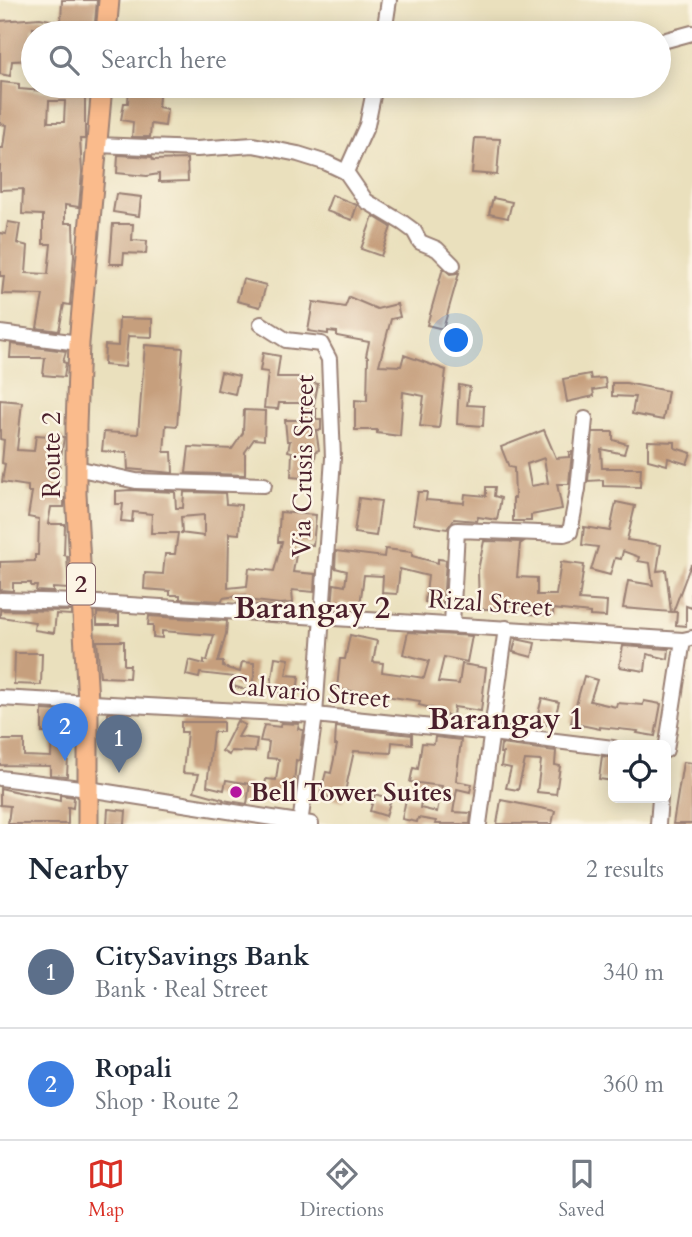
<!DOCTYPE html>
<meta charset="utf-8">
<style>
:root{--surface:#fff;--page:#f2f2f3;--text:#1f2937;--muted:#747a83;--line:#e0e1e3;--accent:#d93025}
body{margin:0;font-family:Cardo,serif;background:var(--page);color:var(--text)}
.controls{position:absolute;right:21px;bottom:21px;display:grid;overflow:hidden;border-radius:10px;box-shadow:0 4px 18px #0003}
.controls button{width:63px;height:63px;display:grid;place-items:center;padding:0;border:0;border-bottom:2px solid var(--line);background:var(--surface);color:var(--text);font:35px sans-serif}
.you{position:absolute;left:457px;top:341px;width:24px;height:24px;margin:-18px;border:5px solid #fff;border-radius:50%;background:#1a73e8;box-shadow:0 0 0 10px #1a73e833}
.badge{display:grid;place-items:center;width:46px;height:46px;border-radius:50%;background:var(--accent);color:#fff;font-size:23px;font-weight:700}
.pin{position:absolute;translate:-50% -58px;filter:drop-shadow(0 2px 4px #0008)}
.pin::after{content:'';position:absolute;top:37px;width:24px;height:21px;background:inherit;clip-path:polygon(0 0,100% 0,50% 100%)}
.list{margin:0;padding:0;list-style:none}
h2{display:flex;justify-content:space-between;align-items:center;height:91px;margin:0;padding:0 28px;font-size:30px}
h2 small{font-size:23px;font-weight:400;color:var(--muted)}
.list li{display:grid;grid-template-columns:46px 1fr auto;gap:21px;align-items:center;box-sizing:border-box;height:112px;padding:0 28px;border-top:2px solid var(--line)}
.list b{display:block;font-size:26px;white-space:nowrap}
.list p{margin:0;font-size:23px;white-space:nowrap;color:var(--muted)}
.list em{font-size:23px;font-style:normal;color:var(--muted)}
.icon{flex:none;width:38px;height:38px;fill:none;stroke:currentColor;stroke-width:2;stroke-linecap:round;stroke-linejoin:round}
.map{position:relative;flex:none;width:692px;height:824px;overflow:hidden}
.search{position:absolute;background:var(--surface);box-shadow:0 4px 18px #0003;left:21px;right:21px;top:21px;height:77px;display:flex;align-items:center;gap:18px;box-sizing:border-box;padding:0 24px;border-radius:38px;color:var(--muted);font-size:26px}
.sheet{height:315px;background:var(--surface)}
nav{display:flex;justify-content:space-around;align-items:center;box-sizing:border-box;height:98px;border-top:2px solid var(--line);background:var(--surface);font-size:19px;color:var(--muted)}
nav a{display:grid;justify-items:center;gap:4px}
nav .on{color:var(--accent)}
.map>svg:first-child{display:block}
.building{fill:#c69f7d;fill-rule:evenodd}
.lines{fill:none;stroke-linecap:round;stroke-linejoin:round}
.minor-casing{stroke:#9a8074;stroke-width:18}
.highway-casing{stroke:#9a8074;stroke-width:23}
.minor{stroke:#fff;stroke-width:14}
.highway{stroke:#fabb8c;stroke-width:19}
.poi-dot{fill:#b5179e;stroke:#fcf5e5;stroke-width:2.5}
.labels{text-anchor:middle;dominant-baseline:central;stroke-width:5;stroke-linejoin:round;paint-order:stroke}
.shield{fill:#fcf5e5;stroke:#7f5f63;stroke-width:2}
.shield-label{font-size:24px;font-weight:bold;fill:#4a1f2b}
.street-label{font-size:26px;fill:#4a1f2b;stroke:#fcf5e5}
.poi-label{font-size:26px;font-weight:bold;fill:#4a1f2b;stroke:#fcf5e5;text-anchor:start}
.quarter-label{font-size:30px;font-weight:bold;fill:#4a1f2b;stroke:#fcf5e5}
</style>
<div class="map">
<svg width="692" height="824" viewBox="0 0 692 824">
<rect width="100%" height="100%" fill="#fcf5e5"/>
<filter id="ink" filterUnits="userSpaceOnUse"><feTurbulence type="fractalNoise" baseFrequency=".0143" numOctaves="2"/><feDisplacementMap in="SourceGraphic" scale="14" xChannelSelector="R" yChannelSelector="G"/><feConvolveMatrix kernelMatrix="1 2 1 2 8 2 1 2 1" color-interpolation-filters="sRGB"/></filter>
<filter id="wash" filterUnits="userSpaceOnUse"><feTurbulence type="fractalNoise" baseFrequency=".00686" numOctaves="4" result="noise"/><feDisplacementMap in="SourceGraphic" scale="28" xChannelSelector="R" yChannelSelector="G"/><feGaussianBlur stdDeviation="1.57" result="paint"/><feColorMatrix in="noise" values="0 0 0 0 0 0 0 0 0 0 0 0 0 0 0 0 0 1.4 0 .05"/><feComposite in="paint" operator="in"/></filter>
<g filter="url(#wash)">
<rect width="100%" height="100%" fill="#eae0bd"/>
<g id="blocks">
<!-- building -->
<g class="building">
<path d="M62,0H97L94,33H62L33,28V60L12,61L10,76L0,74V21L40,18L61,22Z"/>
<path d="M1,82L19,84V89L55,92V89H68L69,86H90L89,96L85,95V139H80L82,172L79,207L65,205V223H73L74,256L70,305L64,304L59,331L37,328L43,295L2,294L4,276H0V233L6,234L8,222L20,224L17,243L28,246L26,273L48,274L51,244H43V215L22,214L23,189L0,190V148H3L6,125L0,124ZM49,101H65L64,122H48Z"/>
<path d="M129,86H160L158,107L167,109L165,126L151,124L150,137H132L133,122L121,120L124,103H128Z"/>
<path d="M475,138L500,139L497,175L472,173Z"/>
<path d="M118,155L152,157L153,160L187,159L188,181L159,182V174L147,176L117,173Z"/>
<path d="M116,194L141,197L139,216L113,212Z"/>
<path d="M332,195L357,205L352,220L326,211Z"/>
<path d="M493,198L512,202L508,218L489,214Z"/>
<path d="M373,216L391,227L381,256L361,249Z"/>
<path d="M113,224H133L132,240L147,241L146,254L124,253L123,264H110Z"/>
<path d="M443,268L450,274L459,273L443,329L427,325Z"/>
<path d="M243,279L266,285L260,307L237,301Z"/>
<path d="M349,297L377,309L397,304L400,317L391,319L379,365L401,366L404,355L446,370L439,428L420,426L424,396L403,392L400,436L377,433V430H355V400L367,401L368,357L366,356L369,342L337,336V332L328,331V334L308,331L313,302L345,307Z"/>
<path d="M119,318L152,319V337L128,336L125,367L104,365L105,345L118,346Z"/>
<path d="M11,344L66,351L63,362L66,363L64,377L43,375L45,358H10Z"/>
<path d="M145,345L183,348L177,426L166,425L164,452H172L173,473L128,469L127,453L102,451L104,432L138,434Z"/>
<path d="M263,353L280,356L277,377H301V380L318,384L313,409H316V419H321V430H316L319,450L316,451L313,471L302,469V478L291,477L292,452L288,451L290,441H287L285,420H304L305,403H279L278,409L264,408L268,372L260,371Z"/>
<path d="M221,372L239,376L235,394L217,390Z"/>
<path d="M590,374L591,379L605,378L606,388L593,390L594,396L567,402L563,379Z"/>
<path d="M612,383H626L668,391L663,420L632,414L635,397L612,396Z"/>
<path d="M459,385L470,387L467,405L484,406L483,426L457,424Z"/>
<path d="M0,400L22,402L17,450L34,451L36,435L64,437L59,469V498H64V507H51L48,524H65L64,555L67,556L69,589L53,588V592L36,591L37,586H31V583H13V591L0,590V562L35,561V555H38L39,519L28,517L32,492H28V486L2,482L5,464L2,463L4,440L0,439Z"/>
<path d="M244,410L265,411L264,440L254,439L245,452V475L186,473L189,447L232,449L243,433Z"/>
<path d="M544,430L556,458L569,457V452H572L569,484H557L562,509L531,515V521H513V498H515L514,468L509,467L501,447ZM544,458L548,483L531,486L527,464Z"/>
<path d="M593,432H613V440L627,444L624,454L601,449L602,468H641L640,487L603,486V480L588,481Z"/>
<path d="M648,441L675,442V448L691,453L687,464L668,458L667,465L648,460Z"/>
<path d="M486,487H495L494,496L501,498L497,520L478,517L477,521L454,519L447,529L413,524L418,492H427L426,500L464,503L465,494L486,496Z"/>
<path d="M131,490L175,492L176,508H183L184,492L225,493L226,504L241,505L239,534L229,533L228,588L247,586L249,568L274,571L282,542H278L280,512L316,515L313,545L298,543L293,572L315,574L314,592L292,590L293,603L280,604L246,600V595L223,598L222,601L180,599V595H170V591L144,589L145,573L163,574L165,554H175L178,533H151L152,514L133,512L132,522L121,521L123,504H116V491ZM204,515V536L180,533H182L181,517Z"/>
<path d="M359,498L381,501L376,536L354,533Z"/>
<path d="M616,502L635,506L627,540L661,545L657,571L666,570L671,612L623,608L628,581L653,585L650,563L638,561L639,557L623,551L621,559L615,558L610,575L591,570L598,547L582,545L584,527L610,531Z"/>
<path d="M484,541L523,542L520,544L517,577L537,578V595H556L561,562L584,565L579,600L607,602L606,617L590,616V613L553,609V615L529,614V609H479L478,570Z"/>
<path d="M385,549L412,552V556L438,563V559L446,560L443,604L425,602L428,576L400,569L397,594L382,593L383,576L364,575L360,605L340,602L339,608L332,607L334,584L345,586L347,571L335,568L336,551L384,557Z"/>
<path d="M691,564L692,608L686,606V626L676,625L677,612H673Z"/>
<path d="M0,610L71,611V615L56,614L54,633L34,630L35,622L0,617Z"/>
<path d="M97,613L119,614V625H97Z"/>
<path d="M149,616L227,621L226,634L218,662H223V667L240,672L242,662L254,663V676L250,691L233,686L235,677L200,673L199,678L186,675L189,660L204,664V660L207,661L214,635L162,631V638L153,637V625H148Z"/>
<path d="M408,632L472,636L467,662L444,657L438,682L459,684L462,664L486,668L481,711L454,707L453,716L434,713L435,709L419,705L420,701L337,689L340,659H345L350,635L377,641L373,662L383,663L382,672L424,678L429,661L403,654Z"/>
<path d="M516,639L535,643L532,657L513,652Z"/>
<path d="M97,641H124V665H130L129,678L100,677Z"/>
<path d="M623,646L669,649L668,659L647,654L645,671L619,667Z"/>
<path d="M15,653H42L41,685L14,684Z"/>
<path d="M275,657L289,659L286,675L299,676L297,695L270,692Z"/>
<path d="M584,676L597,680L590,701L616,707L617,703L643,705L644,701L661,704L655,736L637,733L638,731L600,727V729L571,723Z"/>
<path d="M542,698L559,702L553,726L536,722Z"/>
<path d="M42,710L74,712L76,736H69L67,776L50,775V766L0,765V740H24V756L51,757L52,733H42Z"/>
<path d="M108,713L123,714L124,742H109Z"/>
<path d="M237,721L245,725L238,737L257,739L255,752L231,751L229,755L222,751Z"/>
<path d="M181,722H223V732H213L207,786L224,790L226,780L250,784L247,804L223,800V799L194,791L199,774L183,773L187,732H181Z"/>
<path d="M281,723L299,724L298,729L303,730L299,761L296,760L293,796L264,793L266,779L276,780L279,759L267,758L269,742L260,741L264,725L280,727Z"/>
<path d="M336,727L412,735V744L392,742L391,753L354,751L343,801L320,795L326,772L331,773L337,745H335Z"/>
<path d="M435,737L461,740L456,781L472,784L470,792L457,789L453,812L471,813L470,824H435L436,821L418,818L417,822L402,819L406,799L421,802L420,808L437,812L442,786L410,782L413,768L418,769L422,743L434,744Z"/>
<path d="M501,744L556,751L555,765L560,766L556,794L537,792L541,761L525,760L518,790L506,788L511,768L501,766L503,753H500Z"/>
<path d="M602,756L613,758V781L599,779Z"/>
<path d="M683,762L692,763V824H673Z"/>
<path d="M0,788L60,801V795L74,797L73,808L68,807V824H8L10,806L0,805Z"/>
<path d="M375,794L391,799L386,816L370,811Z"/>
<path d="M501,800L555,811L552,824H497Z"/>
<path d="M108,809L126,811L125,824H107Z"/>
</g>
</g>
</g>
<g filter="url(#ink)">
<use href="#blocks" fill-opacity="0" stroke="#9a8074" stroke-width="2"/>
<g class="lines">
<defs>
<g id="minor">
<path d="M384,33L389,0"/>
<path d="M659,42L692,33"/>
<path d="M97,145L197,149L253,145L298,154L327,163L346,172L366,201L403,223L414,231L420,242L437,249L453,265"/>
<path d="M346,172L367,125L375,86"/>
<path d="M261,324L286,340L321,344L329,359L333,458L315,715L300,824"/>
<path d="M0,333L79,343"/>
<path d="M76,468L136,481L264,485"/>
<path d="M0,600L82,602L683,640"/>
<path d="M452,624L457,530L564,534L570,532L578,489L585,419"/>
<path d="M0,698L315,715L491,733L613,748"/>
<path d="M666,750L683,640L692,638"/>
<path d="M0,778L88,789L311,824"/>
<path d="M479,824L506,628"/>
<path d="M658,824L660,798"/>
</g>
<g id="highway">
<path d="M106,33L109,0"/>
<path d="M88,824V701L76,494V426L79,343L102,86"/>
</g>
</defs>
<!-- minor casing -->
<use href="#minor" class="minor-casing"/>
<!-- highway casing -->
<use href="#highway" class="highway-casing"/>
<!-- minor -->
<use href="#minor" class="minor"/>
<!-- highway -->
<use href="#highway" class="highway"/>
</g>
</g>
<!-- markers -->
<circle class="poi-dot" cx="236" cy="792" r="7"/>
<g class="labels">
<!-- shield labels -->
<rect class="shield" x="67" y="563.5" width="28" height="41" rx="5"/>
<g class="shield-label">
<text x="81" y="584">2</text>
</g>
<!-- street labels -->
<g class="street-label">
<text transform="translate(51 455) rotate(-90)">Route 2</text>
<text transform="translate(303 466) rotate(-89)">Via Crusis Street</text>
<text transform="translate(490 603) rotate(4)">Rizal Street</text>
<text transform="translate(309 692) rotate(5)">Calvario Street</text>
</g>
<!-- poi labels -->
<g class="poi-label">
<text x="250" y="792">Bell Tower Suites</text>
</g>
<!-- quarter labels -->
<g class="quarter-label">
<text x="312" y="608">Barangay 2</text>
<text x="506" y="719">Barangay 1</text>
</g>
</g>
</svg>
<div class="controls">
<button><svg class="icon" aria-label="locate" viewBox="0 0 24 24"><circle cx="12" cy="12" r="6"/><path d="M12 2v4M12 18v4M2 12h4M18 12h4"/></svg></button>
</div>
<div class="you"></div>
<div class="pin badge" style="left:119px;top:773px;background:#5c6f8a">1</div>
<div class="pin badge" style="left:65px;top:761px;background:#3f7fe0">2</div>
<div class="search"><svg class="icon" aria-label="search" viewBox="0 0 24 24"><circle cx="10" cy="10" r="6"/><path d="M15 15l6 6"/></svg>Search here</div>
</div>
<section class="sheet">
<h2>Nearby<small>2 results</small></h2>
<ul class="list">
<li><span class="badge" style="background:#5c6f8a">1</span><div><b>CitySavings Bank</b><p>Bank · Real Street</p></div><em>340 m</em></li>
<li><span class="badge" style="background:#3f7fe0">2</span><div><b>Ropali</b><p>Shop · Route 2</p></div><em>360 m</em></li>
</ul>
</section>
<nav>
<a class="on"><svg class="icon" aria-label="map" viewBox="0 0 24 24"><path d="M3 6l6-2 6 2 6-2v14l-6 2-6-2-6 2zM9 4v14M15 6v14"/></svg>Map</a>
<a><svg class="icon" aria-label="directions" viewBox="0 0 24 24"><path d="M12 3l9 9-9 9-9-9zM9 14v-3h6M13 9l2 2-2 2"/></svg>Directions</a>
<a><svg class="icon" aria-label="saved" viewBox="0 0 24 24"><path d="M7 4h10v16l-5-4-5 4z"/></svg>Saved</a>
</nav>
